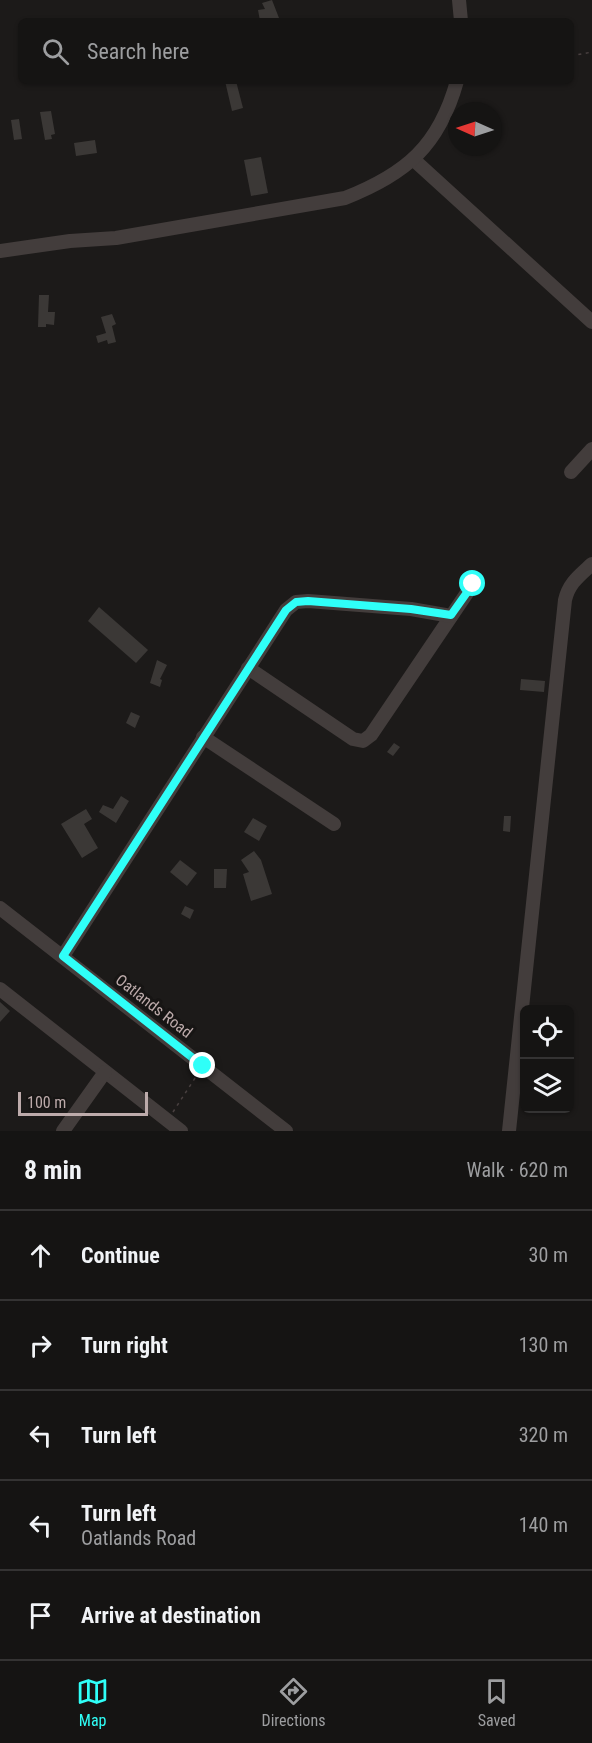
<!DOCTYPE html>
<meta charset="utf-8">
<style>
:root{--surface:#151413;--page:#222121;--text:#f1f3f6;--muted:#9d9ea0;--line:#343333;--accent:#2ffff8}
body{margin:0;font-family:"Roboto Condensed",sans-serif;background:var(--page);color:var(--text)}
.controls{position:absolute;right:18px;bottom:18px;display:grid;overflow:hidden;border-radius:9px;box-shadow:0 2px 4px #0004}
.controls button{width:54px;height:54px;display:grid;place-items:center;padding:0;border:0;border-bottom:2px solid var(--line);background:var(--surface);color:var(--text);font:30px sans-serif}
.compass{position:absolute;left:448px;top:102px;width:54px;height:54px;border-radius:50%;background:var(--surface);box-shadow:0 2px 4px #0004;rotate:273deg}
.scale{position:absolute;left:18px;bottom:15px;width:130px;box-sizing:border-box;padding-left:6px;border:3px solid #bdabab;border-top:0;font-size:16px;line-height:21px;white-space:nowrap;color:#bdabab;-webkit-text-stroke:4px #171514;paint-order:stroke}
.stop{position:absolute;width:18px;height:18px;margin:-14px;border:4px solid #2ffff8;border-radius:50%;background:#fff}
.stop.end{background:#2ffff8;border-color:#fff;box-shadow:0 2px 6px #0008}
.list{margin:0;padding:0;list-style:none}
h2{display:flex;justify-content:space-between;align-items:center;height:78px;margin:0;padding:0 24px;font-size:26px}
h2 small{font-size:20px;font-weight:400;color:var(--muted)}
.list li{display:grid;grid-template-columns:39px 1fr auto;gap:18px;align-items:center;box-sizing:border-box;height:90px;padding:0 24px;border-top:2px solid var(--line)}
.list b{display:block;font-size:22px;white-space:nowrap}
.list p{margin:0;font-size:20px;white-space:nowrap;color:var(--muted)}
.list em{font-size:20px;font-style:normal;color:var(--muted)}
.icon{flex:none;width:33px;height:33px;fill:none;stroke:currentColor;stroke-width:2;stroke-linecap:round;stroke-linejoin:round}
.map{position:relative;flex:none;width:592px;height:1131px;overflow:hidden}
.search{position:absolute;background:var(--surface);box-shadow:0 2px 4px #0004;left:18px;right:18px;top:18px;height:66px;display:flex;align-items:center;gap:15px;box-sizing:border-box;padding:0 21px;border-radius:9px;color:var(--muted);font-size:22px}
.sheet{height:528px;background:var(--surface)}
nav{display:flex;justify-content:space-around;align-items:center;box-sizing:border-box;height:84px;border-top:2px solid var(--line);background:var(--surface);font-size:16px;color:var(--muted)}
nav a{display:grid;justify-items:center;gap:3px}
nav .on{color:var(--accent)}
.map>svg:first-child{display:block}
.building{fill:#3b3836}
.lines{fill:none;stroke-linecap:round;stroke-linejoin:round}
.path{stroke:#494040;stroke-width:1.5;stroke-dasharray:3 4.5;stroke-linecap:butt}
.minor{stroke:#433d3c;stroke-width:14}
.route{stroke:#2ffff8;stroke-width:8}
.labels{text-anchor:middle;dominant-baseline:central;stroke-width:6;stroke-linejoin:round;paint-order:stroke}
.street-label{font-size:16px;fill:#bdabab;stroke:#171514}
</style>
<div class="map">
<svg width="592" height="1131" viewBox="0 0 592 1131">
<rect width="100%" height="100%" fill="#1c1a19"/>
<!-- building -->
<g class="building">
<path d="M272,0L279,18L260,21L258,10L265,9L262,3Z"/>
<path d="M225,81H236L243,108L232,111Z"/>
<path d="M51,111L55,134L51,135L52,139L45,140L40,112Z"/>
<path d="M19,119L22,139L14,140L11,120Z"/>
<path d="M95,140L97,153L76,156L74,143Z"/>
<path d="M261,157L268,193L251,196L244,160Z"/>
<path d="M39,295H49L48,312H55L54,325L46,324V327H38Z"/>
<path d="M112,314L116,324L112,326L116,342L108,344L107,340L98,343L96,336L106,333L101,317Z"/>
<path d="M99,607L148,650L136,663L88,621Z"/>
<path d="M157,660L167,665L160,679L162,680L160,687L150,683Z"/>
<path d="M521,679L545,681L544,692L520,690Z"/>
<path d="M131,712L140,716L135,728L126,723Z"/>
<path d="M394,743L400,747L393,756L387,752Z"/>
<path d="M121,796L129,801L116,823L99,812L103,805L113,809Z"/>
<path d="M86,809L92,819L84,824L98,848L82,858L61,824Z"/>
<path d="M504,816H511L510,832L503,831Z"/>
<path d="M253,818L267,826L259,841L244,832Z"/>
<path d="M254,851L261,860L272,894L251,901L243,874L249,872L241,860Z"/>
<path d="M180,860L197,873L187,886L170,872Z"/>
<path d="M214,869H227L226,888H214Z"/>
<path d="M185,906L194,910L190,919L181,914Z"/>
<path d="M0,1002L10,1011L0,1022Z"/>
</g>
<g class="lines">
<!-- path -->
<g class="path">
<path d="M571,56L592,52"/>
<path d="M173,1112L197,1075"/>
</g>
<!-- minor -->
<g class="minor">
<path d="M459,0L461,21"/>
<path d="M414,160L592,322"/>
<path d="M0,251L70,241L116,238L345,198C406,174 439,146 457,81"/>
<path d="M571,472L592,449"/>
<path d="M248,668L353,739L363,741L371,735L473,584"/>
<path d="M203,737L334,824"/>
<path d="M0,908L286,1131"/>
<path d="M63,956L286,610L296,602L308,601L411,609L451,616"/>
<path d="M0,989L181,1131"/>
<path d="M63,1131L105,1072"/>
<path d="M509,1131L565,600C569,583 579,576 592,564"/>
</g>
</g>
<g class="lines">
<!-- route -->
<path class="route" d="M203,1066L63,956L286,610L296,602L308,601L411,609L451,615L473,584"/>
</g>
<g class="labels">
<!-- street labels -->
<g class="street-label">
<text transform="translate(154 1006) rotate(38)">Oatlands Road</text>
</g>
</g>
</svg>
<div class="controls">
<button><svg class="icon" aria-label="locate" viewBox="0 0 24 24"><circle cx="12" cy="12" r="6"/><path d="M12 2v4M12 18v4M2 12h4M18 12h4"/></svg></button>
<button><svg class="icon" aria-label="layers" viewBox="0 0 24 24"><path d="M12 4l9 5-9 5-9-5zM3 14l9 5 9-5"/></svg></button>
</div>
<svg class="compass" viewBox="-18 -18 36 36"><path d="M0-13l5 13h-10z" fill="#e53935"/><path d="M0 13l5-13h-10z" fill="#9d9ea0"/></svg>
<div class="scale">100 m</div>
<div class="stop" style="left:473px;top:584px"></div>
<div class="stop end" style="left:203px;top:1066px"></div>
<div class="search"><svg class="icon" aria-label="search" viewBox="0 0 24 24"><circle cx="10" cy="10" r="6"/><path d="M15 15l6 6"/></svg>Search here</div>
</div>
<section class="sheet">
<h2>8 min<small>Walk · 620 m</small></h2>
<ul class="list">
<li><svg class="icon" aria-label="ahead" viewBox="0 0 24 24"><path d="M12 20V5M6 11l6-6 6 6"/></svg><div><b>Continue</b></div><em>30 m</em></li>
<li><svg class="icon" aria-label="right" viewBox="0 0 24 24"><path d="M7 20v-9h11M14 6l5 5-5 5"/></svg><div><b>Turn right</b></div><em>130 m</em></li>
<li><svg class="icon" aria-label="left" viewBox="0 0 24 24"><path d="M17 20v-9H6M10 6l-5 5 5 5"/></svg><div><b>Turn left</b></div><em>320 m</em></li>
<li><svg class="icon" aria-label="left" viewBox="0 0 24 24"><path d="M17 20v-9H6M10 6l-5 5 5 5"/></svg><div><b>Turn left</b><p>Oatlands Road</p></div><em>140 m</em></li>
<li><svg class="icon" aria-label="arrive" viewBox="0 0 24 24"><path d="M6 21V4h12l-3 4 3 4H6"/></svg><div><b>Arrive at destination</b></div></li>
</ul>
</section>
<nav>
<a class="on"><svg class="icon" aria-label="map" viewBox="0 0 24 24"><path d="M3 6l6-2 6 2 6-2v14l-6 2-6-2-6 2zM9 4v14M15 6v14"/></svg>Map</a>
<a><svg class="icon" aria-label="directions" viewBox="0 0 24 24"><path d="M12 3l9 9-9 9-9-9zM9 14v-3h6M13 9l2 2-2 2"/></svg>Directions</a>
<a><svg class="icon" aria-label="saved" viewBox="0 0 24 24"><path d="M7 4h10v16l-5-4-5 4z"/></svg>Saved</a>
</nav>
